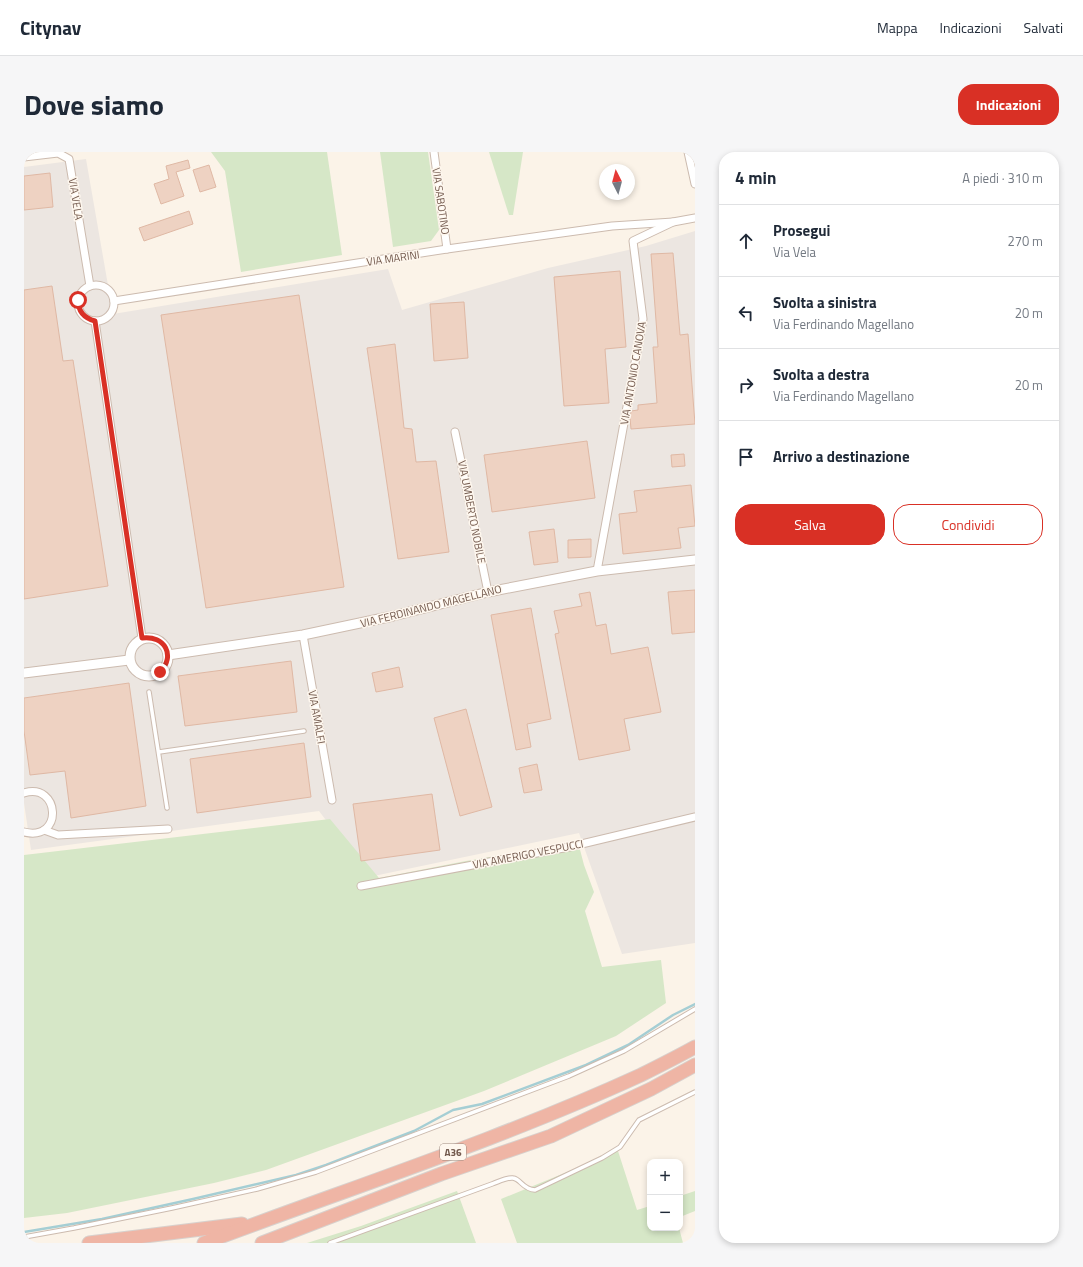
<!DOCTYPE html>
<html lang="it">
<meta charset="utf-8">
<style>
:root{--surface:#fff;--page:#f6f6f7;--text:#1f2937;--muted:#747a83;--line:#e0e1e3;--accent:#d93025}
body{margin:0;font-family:"Titillium Web",sans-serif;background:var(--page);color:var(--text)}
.controls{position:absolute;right:12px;bottom:12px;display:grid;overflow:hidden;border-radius:8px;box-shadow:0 2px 6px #0003}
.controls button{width:36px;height:36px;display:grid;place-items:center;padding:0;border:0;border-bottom:1px solid var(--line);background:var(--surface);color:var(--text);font:20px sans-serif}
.compass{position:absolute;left:575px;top:12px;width:36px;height:36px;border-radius:50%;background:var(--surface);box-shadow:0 2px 6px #0003;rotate:354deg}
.stop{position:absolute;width:12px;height:12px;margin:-9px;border:3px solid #d93025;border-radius:50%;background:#fff}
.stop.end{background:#d93025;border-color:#fff;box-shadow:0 1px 4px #0008}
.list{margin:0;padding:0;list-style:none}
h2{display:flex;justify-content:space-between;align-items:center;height:52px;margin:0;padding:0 16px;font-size:17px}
h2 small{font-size:13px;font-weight:400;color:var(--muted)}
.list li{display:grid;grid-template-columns:26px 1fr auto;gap:12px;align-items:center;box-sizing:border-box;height:72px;padding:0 16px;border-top:1px solid var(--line)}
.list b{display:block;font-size:15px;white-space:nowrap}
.list p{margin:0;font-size:13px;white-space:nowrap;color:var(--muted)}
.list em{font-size:13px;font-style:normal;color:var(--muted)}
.actions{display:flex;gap:8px;padding:12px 16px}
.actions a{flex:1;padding:9px 0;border:1px solid var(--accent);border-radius:16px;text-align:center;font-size:14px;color:var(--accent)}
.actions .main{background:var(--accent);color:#fff}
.icon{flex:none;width:22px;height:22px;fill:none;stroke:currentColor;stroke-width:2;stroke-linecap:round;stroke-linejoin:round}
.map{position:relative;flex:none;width:671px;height:1091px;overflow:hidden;border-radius:16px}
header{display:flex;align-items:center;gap:24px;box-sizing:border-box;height:56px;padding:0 20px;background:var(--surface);border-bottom:1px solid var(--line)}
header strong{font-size:19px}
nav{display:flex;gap:22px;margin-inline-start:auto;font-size:14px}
.intro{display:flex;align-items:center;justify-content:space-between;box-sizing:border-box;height:96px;padding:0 24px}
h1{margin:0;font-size:28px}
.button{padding:10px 18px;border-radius:16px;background:var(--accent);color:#fff;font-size:14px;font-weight:700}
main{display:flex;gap:24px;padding:0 24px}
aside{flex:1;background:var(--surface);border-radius:16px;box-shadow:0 2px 6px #0003}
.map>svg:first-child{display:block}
.industrial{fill:#ece6e1}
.green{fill:#d6e7c7}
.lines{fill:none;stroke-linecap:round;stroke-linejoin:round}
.stream{stroke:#a5ced4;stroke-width:2.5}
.building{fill:#eed2c2;stroke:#dfb8a4}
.service-casing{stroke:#ccbbaf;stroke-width:5.5}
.minor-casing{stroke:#ccbbaf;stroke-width:9}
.tertiary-casing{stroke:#ccbbaf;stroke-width:11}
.motorway-casing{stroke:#d8d1cd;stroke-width:15}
.service{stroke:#fff;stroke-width:3.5}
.minor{stroke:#fff;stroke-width:7}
.tertiary{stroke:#fff;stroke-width:9}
.motorway{stroke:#efb5a5;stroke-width:13}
.route{stroke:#d93025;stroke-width:5}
.labels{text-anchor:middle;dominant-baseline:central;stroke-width:3;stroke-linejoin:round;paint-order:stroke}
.shield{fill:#fef7ee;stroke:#9d897e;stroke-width:1}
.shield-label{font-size:10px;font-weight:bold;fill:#735a4e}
.street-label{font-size:11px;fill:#735a4e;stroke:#fef7ee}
</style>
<header>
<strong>Citynav</strong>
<nav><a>Mappa</a><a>Indicazioni</a><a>Salvati</a></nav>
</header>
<div class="intro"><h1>Dove siamo</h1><a class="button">Indicazioni</a></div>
<main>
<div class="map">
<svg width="671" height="1091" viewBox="0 0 671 1091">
<rect width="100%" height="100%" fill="#fbf3e8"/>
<!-- industrial -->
<path class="industrial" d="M62,7L89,162L364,117L378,158L524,116L622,94L671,79V791L598,802L555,681L345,725L295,659L7,698L0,651V15Z"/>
<!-- green -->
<g class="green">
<path d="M187,0H303L318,103L217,120L201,19Z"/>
<path d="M356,0H404L415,78L407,89L369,95Z"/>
<path d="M465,0H499L489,63H485Z"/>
<path d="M306,667L355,726L442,709L554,690L560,713L570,740L561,759L578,815L637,808L642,851L592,884L460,939L242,1018L190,1031L43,1061L0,1066V703Z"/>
<path d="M594,999L613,1058L626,1054V1076H655L659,1091H493L477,1047Z"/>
<path d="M433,1039L452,1091H283L337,1074Z"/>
<path d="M671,1039V1059L656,1065V1044Z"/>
</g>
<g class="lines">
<!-- stream -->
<path class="stream" d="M0,1080L78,1067L169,1047L272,1023L302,1013L390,979L429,958L458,952L562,913L604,893L649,863L671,852"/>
</g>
<!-- building -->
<g class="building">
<path d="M164,8L166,16L152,20L160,44L137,52L130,32L145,27L142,14Z"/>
<path d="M185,13L192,35L176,40L169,18Z"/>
<path d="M26,21L29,55L0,58V24Z"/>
<path d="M165,59L169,72L120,89L115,76Z"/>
<path d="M649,101L656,183L664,182L671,272L607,277L606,266L607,259L614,258V253L633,251L629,195H634L627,102Z"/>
<path d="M596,119L602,195L581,197L585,251L540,254L530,125Z"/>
<path d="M28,134L39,209L49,208L84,434L0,447V138Z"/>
<path d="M275,143L320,435L182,456L137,163Z"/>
<path d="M440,150L444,206L410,209L406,152Z"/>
<path d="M371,192L380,276L388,277L392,310L412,309L425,400L374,407L343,196Z"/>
<path d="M563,289L571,346L468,360L460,303Z"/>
<path d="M660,302L661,314L648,315L647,303Z"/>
<path d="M667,333L671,374L654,376L657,396L599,402L595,362L613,360L610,339Z"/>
<path d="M530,377L534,410L510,413L505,380Z"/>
<path d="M567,387V405L544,406V388Z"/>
<path d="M671,438V480L648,482L644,440Z"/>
<path d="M566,440L572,474L582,472L587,502L624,495L637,560L600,567L606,598L555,608L531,482L535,481L530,459L558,454L555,442Z"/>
<path d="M507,456L527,567L503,572L507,595L492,598L467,463Z"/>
<path d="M267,509L273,560L161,574L154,524Z"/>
<path d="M375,515L379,535L352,540L348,521Z"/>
<path d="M105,531L122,654L47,666L41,619L6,623L0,579V546Z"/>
<path d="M442,557L468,655L436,664L410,566Z"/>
<path d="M280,591L287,645L173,661L166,607Z"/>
<path d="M513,612L518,638L500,641L495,616Z"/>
<path d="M408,642L416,698L337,709L329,652Z"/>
</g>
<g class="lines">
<defs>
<g id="service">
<path d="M125,540L143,656"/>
<path d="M135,600L280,579"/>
<path d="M0,1085L50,1076L148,1056L233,1037L292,1020L545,924L600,899L671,857"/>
<path d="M306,1091L468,1032C474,1030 483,1025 489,1026C497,1027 498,1037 511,1038L578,1006L596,995L615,968L671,940"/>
</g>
<g id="minor">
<path d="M410,0L423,97"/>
<path d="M664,0L671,32"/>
<path d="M0,5L34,1L45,7L66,134"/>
<circle cx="72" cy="151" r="18"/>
<path d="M90,149L423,97L588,74L649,70"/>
<path d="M71,169L118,486"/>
<path d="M431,280L464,440"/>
<path d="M573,419L619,167L609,89L649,70L671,66"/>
<path d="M279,483L308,648"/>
<path d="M0,641C36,630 40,690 0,680"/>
<path d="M20,678L34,683L144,677"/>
<path d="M337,734L545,695L671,665"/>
</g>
<g id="tertiary">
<circle cx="125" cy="505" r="19"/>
<path d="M144,503L279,483L369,464L464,440L573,419L671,408"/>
<path d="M0,521L105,508"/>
</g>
<g id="motorway">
<path d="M65,1091L218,1072"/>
<path d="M180,1091C326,1036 475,988 617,923C635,914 653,905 671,895"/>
<path d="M238,1091L417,1022L527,984L627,937L671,913"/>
</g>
</defs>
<!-- service casing -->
<use href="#service" class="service-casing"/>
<!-- minor casing -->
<use href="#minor" class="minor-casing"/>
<!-- tertiary casing -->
<use href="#tertiary" class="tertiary-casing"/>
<!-- motorway casing -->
<use href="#motorway" class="motorway-casing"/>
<!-- service -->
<use href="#service" class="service"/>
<!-- minor -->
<use href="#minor" class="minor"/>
<!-- tertiary -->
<use href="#tertiary" class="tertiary"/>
<!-- motorway -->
<use href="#motorway" class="motorway"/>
</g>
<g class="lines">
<!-- route -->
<path class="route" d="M54,148C54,159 60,166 71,169L118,486C141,483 152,504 136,520"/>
</g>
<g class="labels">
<!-- shield labels -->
<rect class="shield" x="416" y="992" width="26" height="16" rx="3"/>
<g class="shield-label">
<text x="429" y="1000">A36</text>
</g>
<!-- street labels -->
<g class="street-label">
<text transform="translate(52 47) rotate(81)">VIA VELA</text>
<text transform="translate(417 49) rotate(82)">VIA SABOTINO</text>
<text transform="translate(369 106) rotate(-8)">VIA MARINI</text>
<text transform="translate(609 221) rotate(-80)">VIA ANTONIO CANOVA</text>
<text transform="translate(448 360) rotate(79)">VIA UMBERTO NOBILE</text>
<text transform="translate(407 454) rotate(-14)">VIA FERDINANDO MAGELLANO</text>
<text transform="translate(293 565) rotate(80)">VIA AMALFI</text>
<text transform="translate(504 702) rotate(-11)">VIA AMERIGO VESPUCCI</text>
</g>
</g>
</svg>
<div class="controls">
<button>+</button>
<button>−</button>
</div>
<svg class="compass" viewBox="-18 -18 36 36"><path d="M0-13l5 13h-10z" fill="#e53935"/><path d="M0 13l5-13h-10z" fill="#747a83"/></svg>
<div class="stop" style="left:54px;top:148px"></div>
<div class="stop end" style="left:136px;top:520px"></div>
</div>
<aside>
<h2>4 min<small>A piedi · 310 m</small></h2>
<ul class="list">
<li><svg class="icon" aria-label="ahead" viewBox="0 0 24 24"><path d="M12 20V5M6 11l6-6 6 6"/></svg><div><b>Prosegui</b><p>Via Vela</p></div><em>270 m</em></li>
<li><svg class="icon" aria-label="left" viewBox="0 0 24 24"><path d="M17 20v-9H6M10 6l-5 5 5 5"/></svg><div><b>Svolta a sinistra</b><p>Via Ferdinando Magellano</p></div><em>20 m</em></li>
<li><svg class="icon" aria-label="right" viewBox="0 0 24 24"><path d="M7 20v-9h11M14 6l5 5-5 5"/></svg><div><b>Svolta a destra</b><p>Via Ferdinando Magellano</p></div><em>20 m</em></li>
<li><svg class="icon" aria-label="arrive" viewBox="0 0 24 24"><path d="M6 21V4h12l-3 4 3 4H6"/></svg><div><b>Arrivo a destinazione</b></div></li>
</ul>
<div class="actions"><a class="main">Salva</a><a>Condividi</a></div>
</aside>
</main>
